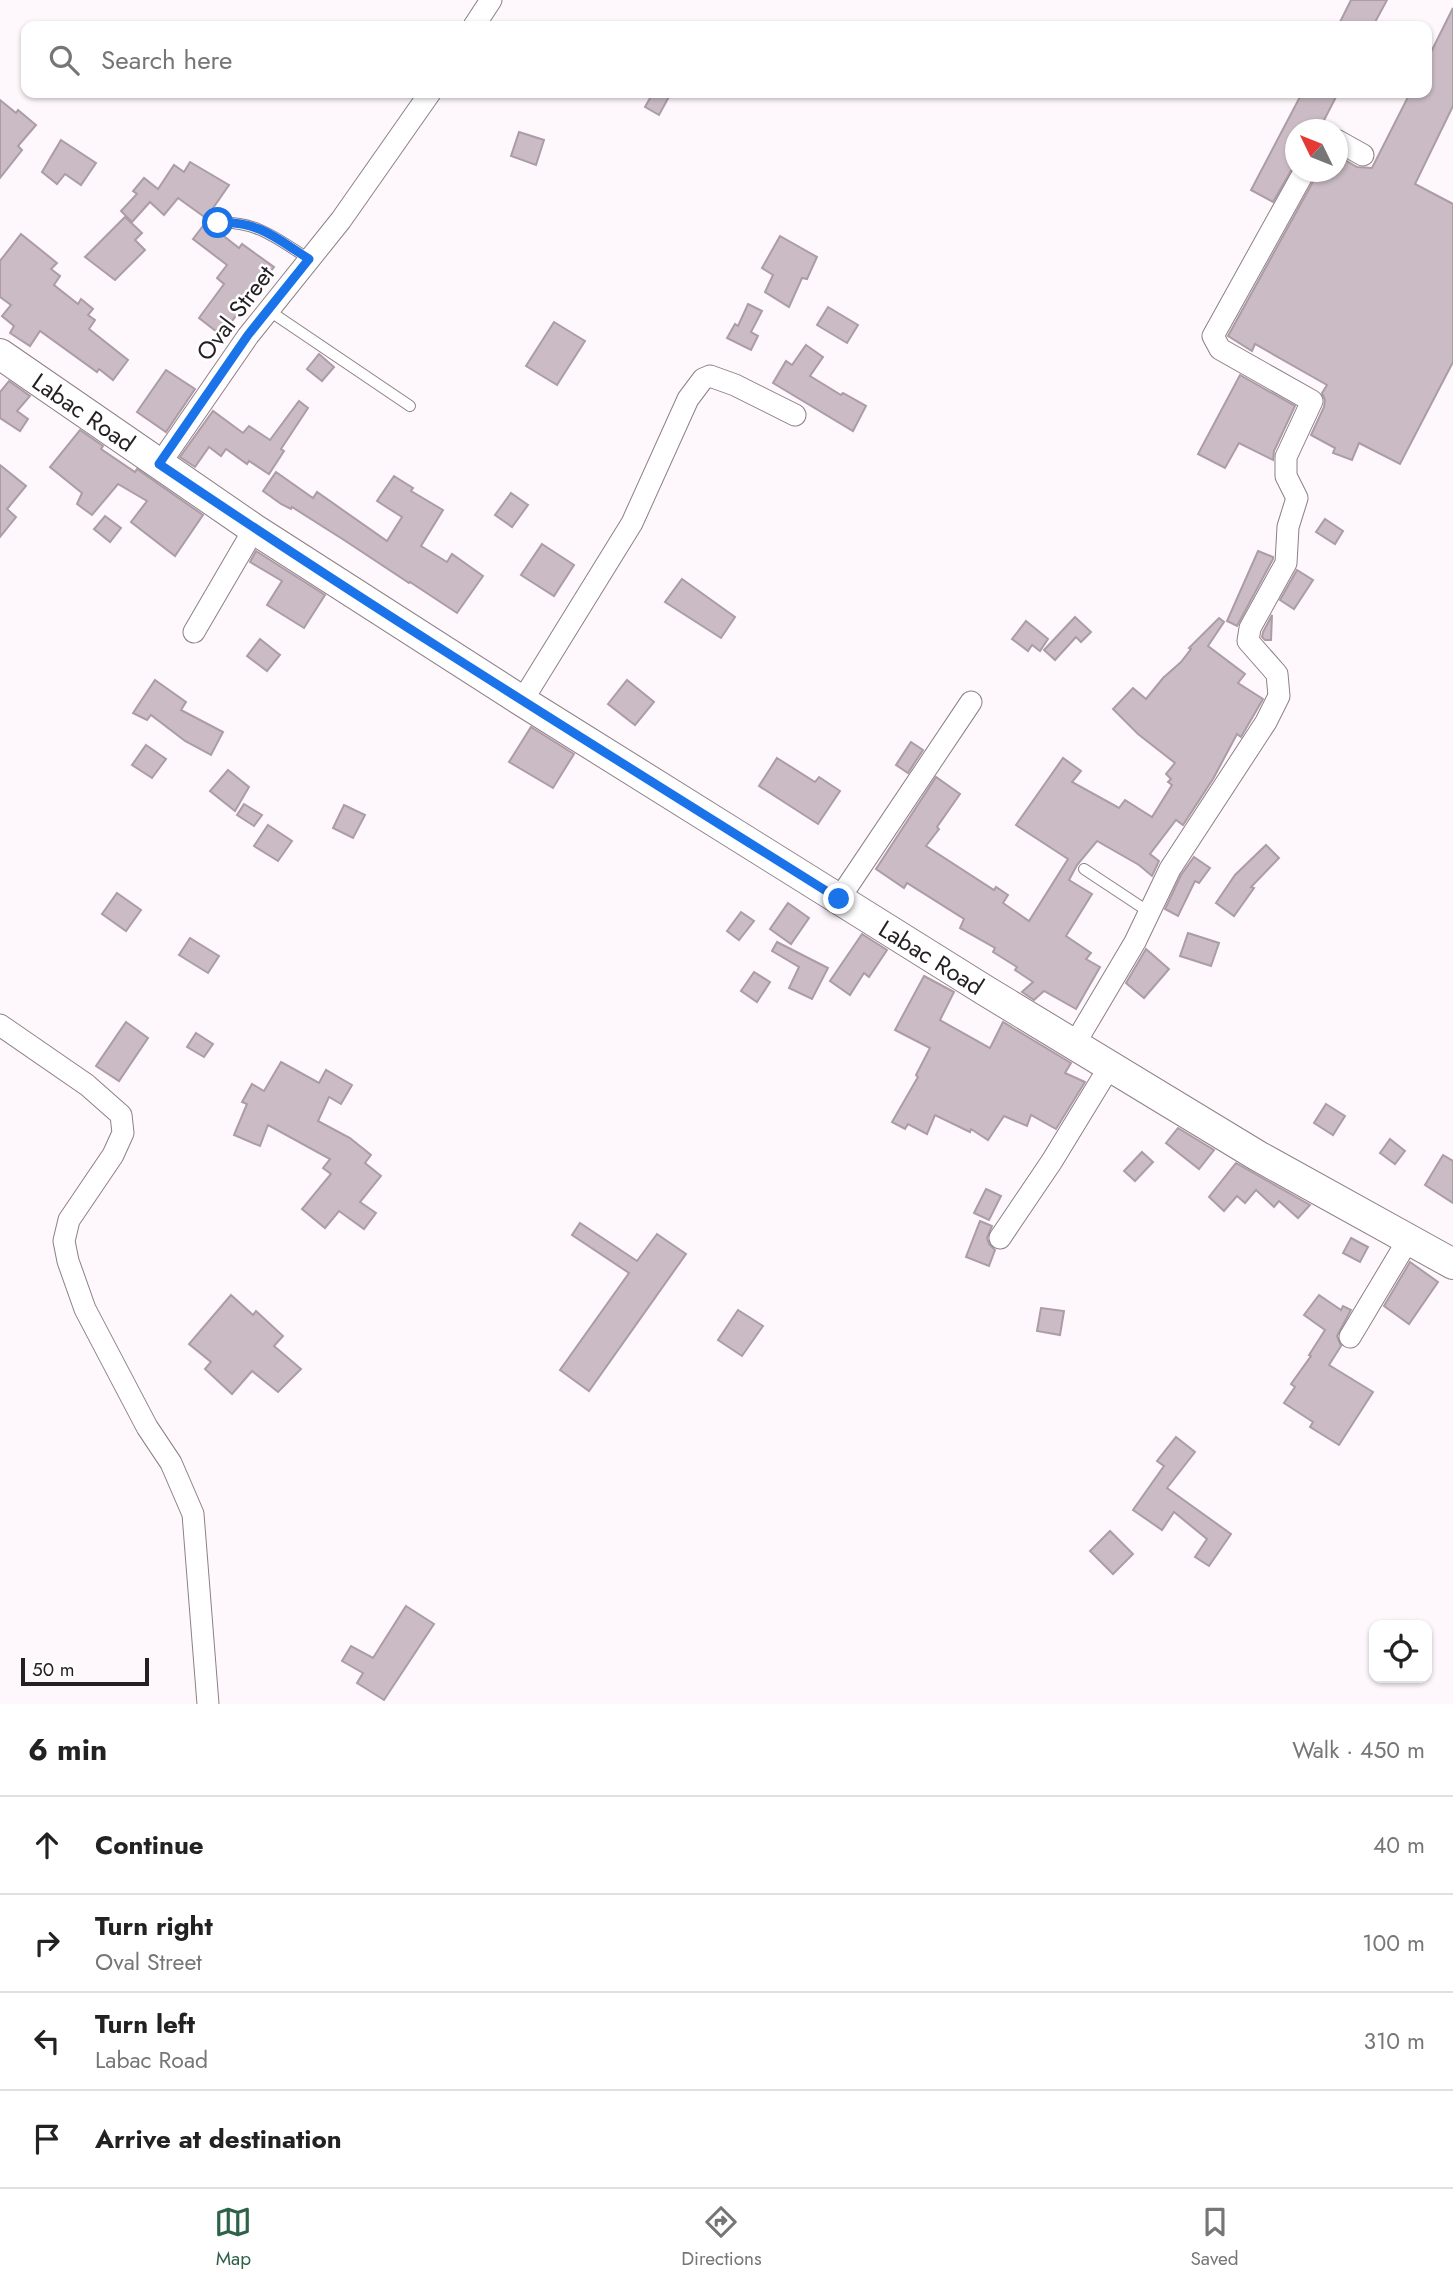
<!DOCTYPE html>
<meta charset="utf-8">
<style>
:root{--surface:#fff;--page:#f6f6f6;--text:#222;--muted:#767676;--line:#e0e0e0;--accent:#2d6248}
body{margin:0;font-family:Jost,sans-serif;background:var(--page);color:var(--text)}
.controls{position:absolute;right:21px;bottom:21px;display:grid;overflow:hidden;border-radius:14px;box-shadow:0 2px 5px #0004}
.controls button{width:63px;height:63px;display:grid;place-items:center;padding:0;border:0;border-bottom:2px solid var(--line);background:var(--surface);color:var(--text);font:35px sans-serif}
.compass{position:absolute;left:1285px;top:119px;width:63px;height:63px;border-radius:50%;background:var(--surface);box-shadow:0 2px 5px #0004;rotate:313deg}
.scale{position:absolute;left:21px;bottom:18px;width:128px;box-sizing:border-box;padding-left:7px;border:4px solid #241f22;border-top:0;font-size:19px;line-height:24px;white-space:nowrap;color:#241f22;-webkit-text-stroke:5px #fff;paint-order:stroke}
.stop{position:absolute;width:21px;height:21px;margin:-16px;border:5px solid #1a73e8;border-radius:50%;background:#fff}
.stop.end{background:#1a73e8;border-color:#fff;box-shadow:0 2px 7px #0008}
.list{margin:0;padding:0;list-style:none}
h2{display:flex;justify-content:space-between;align-items:center;height:91px;margin:0;padding:0 28px;font-size:30px}
h2 small{font-size:23px;font-weight:400;color:var(--muted)}
.list li{display:grid;grid-template-columns:46px 1fr auto;gap:21px;align-items:center;box-sizing:border-box;height:98px;padding:0 28px;border-top:2px solid var(--line)}
.list b{display:block;font-size:26px;white-space:nowrap}
.list p{margin:0;font-size:23px;white-space:nowrap;color:var(--muted)}
.list em{font-size:23px;font-style:normal;color:var(--muted)}
.icon{flex:none;width:38px;height:38px;fill:none;stroke:currentColor;stroke-width:2;stroke-linecap:round;stroke-linejoin:round}
.map{position:relative;flex:none;width:1453px;height:1704px;overflow:hidden}
.search{position:absolute;background:var(--surface);box-shadow:0 2px 5px #0004;left:21px;right:21px;top:21px;height:77px;display:flex;align-items:center;gap:18px;box-sizing:border-box;padding:0 24px;border-radius:14px;color:var(--muted);font-size:26px}
.sheet{height:483px;background:var(--surface)}
nav{display:flex;justify-content:space-around;align-items:center;box-sizing:border-box;height:98px;border-top:2px solid var(--line);background:var(--surface);font-size:19px;color:var(--muted)}
nav a{display:grid;justify-items:center;gap:4px}
nav .on{color:var(--accent)}
.map>svg:first-child{display:block}
.building{fill:#cabbc4;stroke:#ac9ca6;stroke-width:2}
.lines{fill:none;stroke-linecap:round;stroke-linejoin:round}
.lane-casing{stroke:#8e7f88;stroke-width:12}
.street-casing{stroke:#8e7f88;stroke-width:23}
.secondary-casing{stroke:#8e7f88;stroke-width:32}
.lane{stroke:#fff;stroke-width:10}
.street{stroke:#fff;stroke-width:21}
.secondary{stroke:#fff;stroke-width:30}
.route{stroke:#1a73e8;stroke-width:9}
.labels{text-anchor:middle;dominant-baseline:central;stroke-width:5;stroke-linejoin:round;paint-order:stroke}
.street-label{font-size:24px;fill:#241f22;stroke:#fff}
</style>
<div class="map">
<svg width="1453" height="1704" viewBox="0 0 1453 1704">
<rect width="100%" height="100%" fill="#fef7fb"/>
<!-- building -->
<g class="building">
<path d="M1351,0H1387L1373,26H1338Z"/>
<path d="M1453,8V106L1415,184L1453,204V362L1400,464L1359,443L1352,460L1333,453L1335,448L1311,435L1324,407L1325,400L1322,393L1327,385L1255,344L1252,351L1228,336L1315,178L1317,172H1338V156L1357,167L1372,168L1410,93H1427V60Z"/>
<path d="M653,93H671L659,115L645,107Z"/>
<path d="M1302,93H1338L1319,130H1296V162L1273,202L1251,190Z"/>
<path d="M0,100L16,113L18,110L36,125L18,146L22,150L0,178Z"/>
<path d="M519,132L544,140L536,165L511,156Z"/>
<path d="M61,140L96,163L81,185L65,174L57,184L42,172Z"/>
<path d="M190,162L229,185L206,218L178,198L164,215L150,202L132,222L121,211L137,194L133,191L144,178L158,189L174,165L184,172Z"/>
<path d="M125,217L142,233L135,240L145,250L115,280L85,257Z"/>
<path d="M206,222L239,248L242,244L274,267L221,335L199,318L224,284L217,278L227,265L193,239Z"/>
<path d="M21,234L57,263L51,269L60,276L54,285L78,304L81,299L93,309L88,315L95,320L89,329L128,360L113,380L99,369L97,372L40,331L30,346L10,333L14,326L2,316L11,305L0,297V261Z"/>
<path d="M780,236L817,257L807,279L802,278L789,307L765,292L773,275L762,268Z"/>
<path d="M748,304L762,311L751,332L758,336L751,350L727,338L735,324L738,326Z"/>
<path d="M828,307L858,325L847,343L817,325Z"/>
<path d="M554,322L585,341L557,385L526,366Z"/>
<path d="M806,345L823,357L810,376L841,395L843,393L866,406L853,431L773,383L786,361L792,365Z"/>
<path d="M319,354L334,367L322,381L307,369Z"/>
<path d="M166,370L195,389L166,432L137,412Z"/>
<path d="M1240,375L1295,406L1274,451L1273,460L1239,443L1225,468L1198,454Z"/>
<path d="M9,381L30,396L17,411L28,419L20,431L0,418V392Z"/>
<path d="M299,401L308,408L281,449L284,451L269,474L249,461L247,464L226,449L221,456L209,447L195,467L180,457L213,411L243,433L249,426L270,440Z"/>
<path d="M80,430L103,446L101,449L135,472L137,469L203,515L175,556L131,522L147,501L118,484L92,515L77,504L82,493L50,467Z"/>
<path d="M0,465L26,486L7,509L16,517L0,537Z"/>
<path d="M276,472L313,498L317,492L387,541L402,517L377,501L394,476L413,488L411,491L443,510L421,546L447,562L452,554L483,576L457,613L410,582L409,583L344,540L292,507L291,509L281,504L263,491Z"/>
<path d="M511,493L528,505L512,527L495,515Z"/>
<path d="M105,516L121,528L110,542L94,529Z"/>
<path d="M1325,519L1343,531L1335,544L1316,532Z"/>
<path d="M542,544L574,565L554,596L521,575Z"/>
<path d="M256,551L325,595L304,628L267,605L282,581L250,562Z"/>
<path d="M1258,551L1273,557V559L1237,626L1227,621Z"/>
<path d="M1297,570L1313,580L1294,609L1280,600Z"/>
<path d="M682,579L735,617L721,638L665,602Z"/>
<path d="M1272,615L1271,640H1265L1262,637L1263,632Z"/>
<path d="M1075,617L1091,632L1081,642L1076,637L1055,660L1044,650Z"/>
<path d="M1219,618L1224,622L1208,646L1245,674L1238,683L1263,699L1241,737L1237,734L1213,779L1183,825L1176,820L1150,854L1159,861L1152,876L1139,865L1097,841L1077,865L1069,880L1092,894L1066,936L1091,953L1086,959L1100,967L1076,1009L1044,991L1034,1000L1022,992L1033,982L1015,970L1017,967L993,952L995,948L960,928L964,919L907,883L904,888L876,869L936,777L960,794L937,827L939,829L926,846L994,890L996,887L1008,895L1003,903L1029,921L1068,859L1016,825L1063,758L1081,771L1072,782L1119,808L1125,800L1152,817L1172,785L1168,782L1171,779L1166,774L1175,763L1138,734L1113,709L1133,688L1146,699L1163,678L1181,662L1191,649L1189,648Z"/>
<path d="M1026,621L1048,639L1040,651L1032,645L1028,651L1012,639Z"/>
<path d="M260,639L280,655L267,671L247,656Z"/>
<path d="M155,680L186,702L181,710L223,732L211,755L185,741L151,715L147,720L133,713Z"/>
<path d="M627,680L654,702L635,725L608,704Z"/>
<path d="M531,727L574,754L553,788L509,762Z"/>
<path d="M911,742L923,750L908,773L896,765Z"/>
<path d="M146,745L166,759L152,778L132,765Z"/>
<path d="M777,758L815,782L819,777L840,791L818,824L759,786Z"/>
<path d="M228,770L249,787L235,811L210,791Z"/>
<path d="M244,804L262,815L254,826L237,815Z"/>
<path d="M344,805L365,815L353,838L333,828Z"/>
<path d="M268,825L292,841L278,861L254,846Z"/>
<path d="M1266,845L1279,858L1251,887L1254,888L1234,916L1216,903L1235,875Z"/>
<path d="M1194,857L1210,868L1199,883L1195,881L1178,916L1165,909L1181,875Z"/>
<path d="M117,893L141,910L126,931L102,914Z"/>
<path d="M788,903L809,918L791,944L770,929Z"/>
<path d="M741,912L754,921L739,940L727,931Z"/>
<path d="M1188,933L1219,943L1211,966L1180,956Z"/>
<path d="M862,934L887,950L869,977L864,973L850,995L830,981Z"/>
<path d="M190,938L219,956L208,973L179,955Z"/>
<path d="M777,942L828,968L812,999L789,988L799,967L772,951Z"/>
<path d="M1146,949L1169,969L1144,998L1126,983Z"/>
<path d="M754,972L770,982L757,1002L741,991Z"/>
<path d="M924,976L954,992L940,1020L990,1048L1003,1022L1071,1063L1065,1073L1085,1082L1056,1129L1031,1115L1027,1126L1004,1116L988,1140L971,1129L970,1132L935,1115L927,1134L908,1124L905,1129L892,1122L918,1077L916,1075L930,1048L895,1030Z"/>
<path d="M126,1022L148,1038L119,1081L96,1066Z"/>
<path d="M196,1033L213,1044L204,1057L187,1047Z"/>
<path d="M281,1062L319,1083L326,1070L352,1085L341,1104L329,1097L318,1121L350,1138L371,1155L365,1163L381,1176L360,1202L376,1213L364,1229L339,1211L325,1228L302,1209L331,1174L323,1168L330,1159L268,1125L260,1146L234,1135L247,1104L242,1102L252,1084L264,1091Z"/>
<path d="M1326,1104L1345,1116L1333,1135L1314,1123Z"/>
<path d="M1178,1128L1214,1150L1199,1169L1166,1143Z"/>
<path d="M1390,1139L1405,1151L1395,1164L1380,1153Z"/>
<path d="M1142,1152L1153,1162L1135,1181L1124,1171Z"/>
<path d="M1443,1155L1453,1161V1203L1425,1185Z"/>
<path d="M1236,1163L1250,1171L1310,1205L1298,1218L1279,1201L1274,1207L1256,1190L1245,1203L1237,1196L1224,1211L1209,1197Z"/>
<path d="M986,1189L1001,1196L989,1220L974,1213Z"/>
<path d="M980,1221L992,1226L987,1238L989,1244L995,1250L989,1266L966,1257Z"/>
<path d="M580,1223L637,1261L657,1234L686,1254L589,1391L560,1370L629,1273L572,1235Z"/>
<path d="M1351,1238L1368,1247L1360,1262L1343,1253Z"/>
<path d="M1410,1262L1438,1282L1409,1324L1384,1306Z"/>
<path d="M231,1295L253,1315L256,1311L283,1336L274,1346L301,1369L278,1392L252,1371L232,1394L205,1369L211,1362L189,1344Z"/>
<path d="M1319,1295L1341,1310L1343,1306L1351,1310L1337,1336L1341,1346L1329,1365L1373,1392L1339,1445L1310,1427L1313,1422L1284,1403L1295,1387L1291,1384L1311,1356L1309,1355L1325,1330L1304,1315Z"/>
<path d="M1041,1308L1064,1311L1060,1335L1037,1331Z"/>
<path d="M738,1310L763,1326L742,1356L718,1340Z"/>
<path d="M1176,1437L1195,1452L1167,1488L1231,1534L1209,1566L1195,1557L1207,1539L1174,1512L1162,1530L1133,1510L1164,1466L1157,1461Z"/>
<path d="M1110,1531L1133,1554L1113,1574L1090,1551Z"/>
<path d="M406,1606L434,1624L384,1700L357,1683L363,1673L342,1661L351,1646L373,1658Z"/>
</g>
<g class="lines">
<defs>
<g id="lane">
<path d="M218,223C258,221 277,239 309,259"/>
<path d="M268,310L410,406"/>
<path d="M1084,869L1149,912"/>
</g>
<g id="street">
<path d="M474,26L491,0"/>
<path d="M1338,141L1363,155"/>
<path d="M159,465L248,336L341,220L430,93"/>
<path d="M194,632L254,529"/>
<path d="M522,701L632,523L688,399L703,379L710,376L735,385L795,415"/>
<path d="M839,899L971,702"/>
<path d="M0,1025L87,1085L121,1115L123,1133L113,1155L69,1220L64,1241L68,1261L85,1309L147,1427L171,1463L193,1514L208,1704"/>
<path d="M1074,1045L1135,942L1170,869L1266,722L1279,696L1277,674L1248,641L1250,628L1286,563L1288,527L1297,498L1286,476V457L1312,401L1220,349L1213,336L1304,172"/>
<path d="M1000,1238L1052,1161L1110,1066"/>
<path d="M1350,1337L1408,1240"/>
</g>
<g id="secondary">
<path id="s1" d="M0,354L254,529L522,701L986,991L1258,1156L1453,1264"/>
</g>
</defs>
<!-- lane casing -->
<use href="#lane" class="lane-casing"/>
<!-- street casing -->
<use href="#street" class="street-casing"/>
<!-- secondary casing -->
<use href="#secondary" class="secondary-casing"/>
<!-- lane -->
<use href="#lane" class="lane"/>
<!-- street -->
<use href="#street" class="street"/>
<!-- secondary -->
<use href="#secondary" class="secondary"/>
</g>
<g class="lines">
<!-- route -->
<path class="route" d="M218,223C258,220 277,239 309,259L248,335L159,464C382,615 611,756 839,899"/>
</g>
<g class="labels">
<!-- street labels -->
<g class="street-label">
<text transform="translate(235 313) rotate(-53)">Oval Street</text>
<text stroke="none"><textPath href="#s1" startOffset="102">Labac Road</textPath></text>
<text stroke="none"><textPath href="#s1" startOffset="1110">Labac Road</textPath></text>
</g>
</g>
</svg>
<div class="controls">
<button><svg class="icon" aria-label="locate" viewBox="0 0 24 24"><circle cx="12" cy="12" r="6"/><path d="M12 2v4M12 18v4M2 12h4M18 12h4"/></svg></button>
</div>
<svg class="compass" viewBox="-18 -18 36 36"><path d="M0-13l5 13h-10z" fill="#e53935"/><path d="M0 13l5-13h-10z" fill="#767676"/></svg>
<div class="scale">50 m</div>
<div class="stop" style="left:218px;top:223px"></div>
<div class="stop end" style="left:839px;top:899px"></div>
<div class="search"><svg class="icon" aria-label="search" viewBox="0 0 24 24"><circle cx="10" cy="10" r="6"/><path d="M15 15l6 6"/></svg>Search here</div>
</div>
<section class="sheet">
<h2>6 min<small>Walk · 450 m</small></h2>
<ul class="list">
<li><svg class="icon" aria-label="ahead" viewBox="0 0 24 24"><path d="M12 20V5M6 11l6-6 6 6"/></svg><div><b>Continue</b></div><em>40 m</em></li>
<li><svg class="icon" aria-label="right" viewBox="0 0 24 24"><path d="M7 20v-9h11M14 6l5 5-5 5"/></svg><div><b>Turn right</b><p>Oval Street</p></div><em>100 m</em></li>
<li><svg class="icon" aria-label="left" viewBox="0 0 24 24"><path d="M17 20v-9H6M10 6l-5 5 5 5"/></svg><div><b>Turn left</b><p>Labac Road</p></div><em>310 m</em></li>
<li><svg class="icon" aria-label="arrive" viewBox="0 0 24 24"><path d="M6 21V4h12l-3 4 3 4H6"/></svg><div><b>Arrive at destination</b></div></li>
</ul>
</section>
<nav>
<a class="on"><svg class="icon" aria-label="map" viewBox="0 0 24 24"><path d="M3 6l6-2 6 2 6-2v14l-6 2-6-2-6 2zM9 4v14M15 6v14"/></svg>Map</a>
<a><svg class="icon" aria-label="directions" viewBox="0 0 24 24"><path d="M12 3l9 9-9 9-9-9zM9 14v-3h6M13 9l2 2-2 2"/></svg>Directions</a>
<a><svg class="icon" aria-label="saved" viewBox="0 0 24 24"><path d="M7 4h10v16l-5-4-5 4z"/></svg>Saved</a>
</nav>
